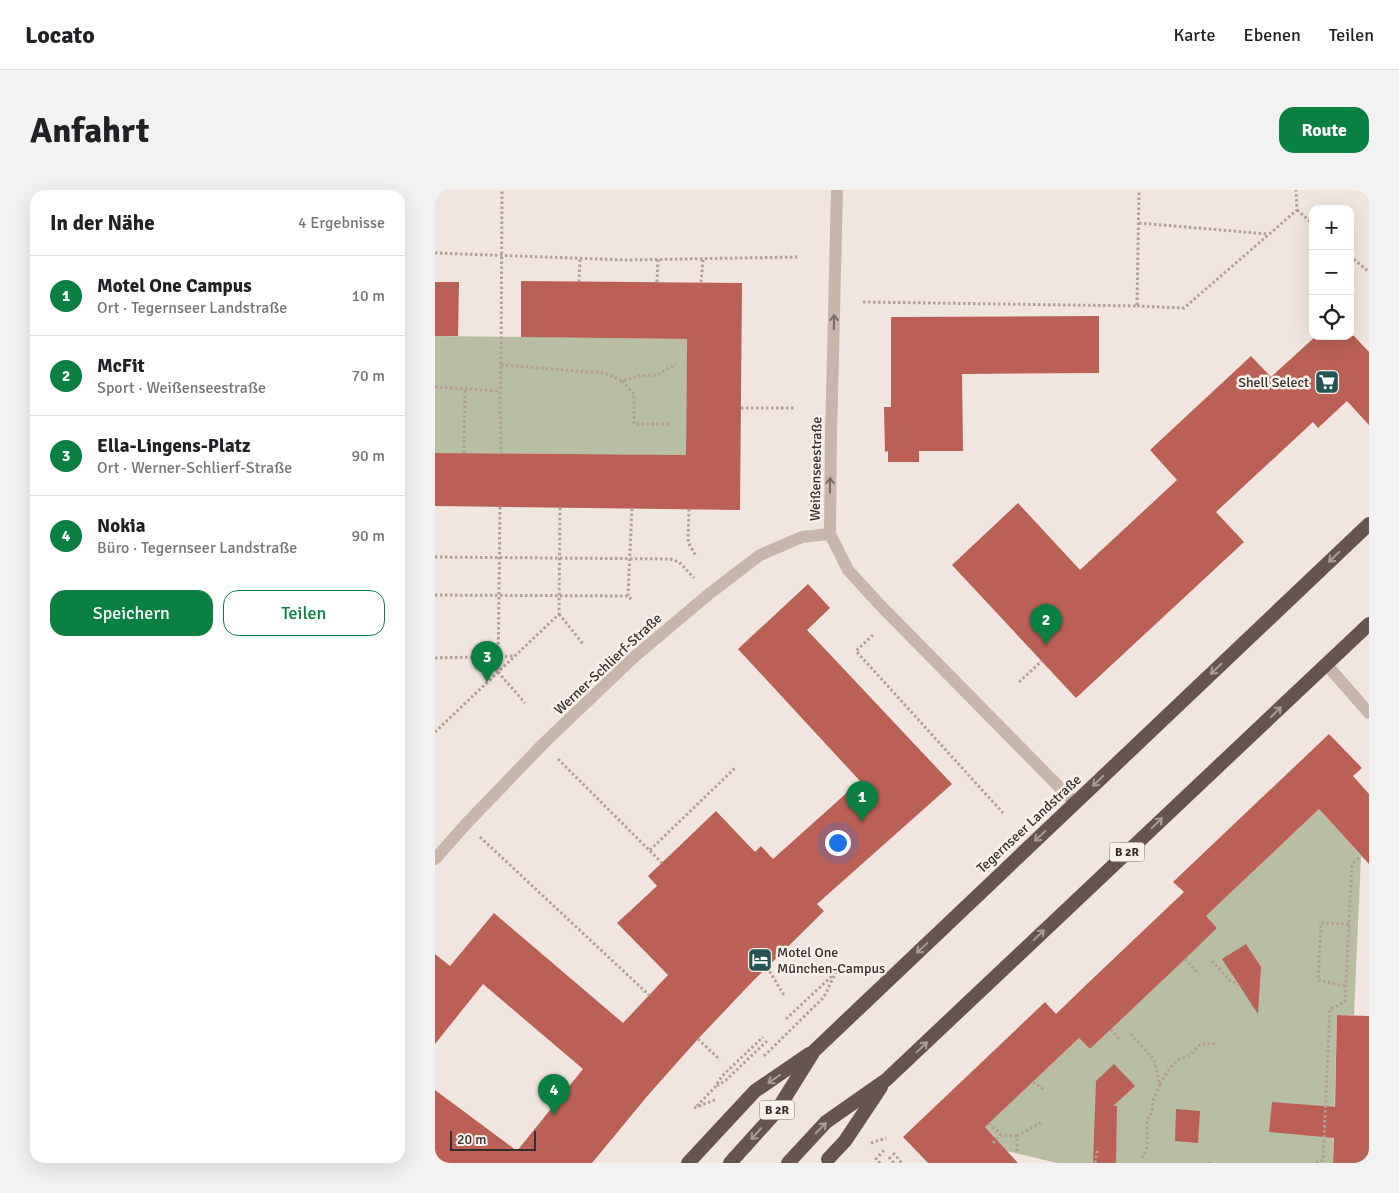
<!DOCTYPE html>
<html lang="de">
<meta charset="utf-8">
<style>
:root{--surface:#fff;--page:#f2f2f2;--text:#202124;--muted:#757577;--line:#e0e0e0;--accent:#0b8043}
body{margin:0;font-family:Signika,sans-serif;background:var(--page);color:var(--text)}
.controls{position:absolute;right:15px;top:15px;display:grid;overflow:hidden;border-radius:10px;box-shadow:0 5px 20px #0002}
.controls button{width:45px;height:45px;display:grid;place-items:center;padding:0;border:0;border-bottom:1px solid var(--line);background:var(--surface);color:var(--text);font:25px sans-serif}
.scale{position:absolute;left:15px;bottom:12px;width:86px;box-sizing:border-box;padding-left:5px;border:2px solid #372d2a;border-top:0;font-size:14px;line-height:18px;white-space:nowrap;color:#372d2a;-webkit-text-stroke:4px #f8f1ec;paint-order:stroke}
.you{position:absolute;left:402px;top:652px;width:18px;height:18px;margin:-12px;border:4px solid #fff;border-radius:50%;background:#1a73e8;box-shadow:0 0 0 8px #1a73e833}
.badge{display:grid;place-items:center;width:32px;height:32px;border-radius:50%;background:var(--accent);color:#fff;font-size:16px;font-weight:700}
.pin{position:absolute;translate:-50% -41px;filter:drop-shadow(0 1px 2px #0008)}
.pin::after{content:'';position:absolute;top:26px;width:18px;height:15px;background:inherit;clip-path:polygon(0 0,100% 0,50% 100%)}
.list{margin:0;padding:0;list-style:none}
h2{display:flex;justify-content:space-between;align-items:center;height:65px;margin:0;padding:0 20px;font-size:21px}
h2 small{font-size:16px;font-weight:400;color:var(--muted)}
.list li{display:grid;grid-template-columns:32px 1fr auto;gap:15px;align-items:center;box-sizing:border-box;height:80px;padding:0 20px;border-top:1px solid var(--line)}
.list b{display:block;font-size:19px;white-space:nowrap}
.list p{margin:0;font-size:16px;white-space:nowrap;color:var(--muted)}
.list em{font-size:16px;font-style:normal;color:var(--muted)}
.actions{display:flex;gap:10px;padding:15px 20px}
.actions a{flex:1;padding:11px 0;border:1px solid var(--accent);border-radius:15px;text-align:center;font-size:18px;color:var(--accent)}
.actions .main{background:var(--accent);color:#fff}
.icon{flex:none;width:28px;height:28px;fill:none;stroke:currentColor;stroke-width:2;stroke-linecap:round;stroke-linejoin:round}
.map{position:relative;flex:none;width:934px;height:973px;overflow:hidden;border-radius:15px}
header{display:flex;align-items:center;gap:30px;box-sizing:border-box;height:70px;padding:0 25px;background:var(--surface);border-bottom:1px solid var(--line)}
header strong{font-size:24px}
nav{display:flex;gap:28px;margin-inline-start:auto;font-size:18px}
.intro{display:flex;align-items:center;justify-content:space-between;box-sizing:border-box;height:120px;padding:0 30px}
h1{margin:0;font-size:35px}
.button{padding:12px 22px;border-radius:15px;background:var(--accent);color:#fff;font-size:18px;font-weight:700}
main{display:flex;gap:30px;padding:0 30px}
aside{flex:1;background:var(--surface);border-radius:15px;box-shadow:0 5px 20px #0002}
.map>svg:first-child{display:block}
.green{fill:#b8bea1}
.building{fill:#ba6054}
.lines{fill:none;stroke-linecap:round;stroke-linejoin:round}
.path{stroke:#b39f97;stroke-width:3;stroke-dasharray:2.5 2.5;stroke-linecap:butt}
.minor{stroke:#c8b5ac;stroke-width:12}
.trunk{stroke:#675450;stroke-width:14}
.oneway{stroke:#786a64}
.oneway2{stroke:#a89b96}
.labels{text-anchor:middle;dominant-baseline:central;stroke-width:5;stroke-linejoin:round;paint-order:stroke}
.shield{fill:#f8f1ec;stroke:#716864;stroke-width:1}
.shield-label{font-size:12px;font-weight:bold;fill:#372d2a}
.poi-label{font-size:14px;fill:#372d2a;stroke:#f8f1ec;text-anchor:end}
.street-label{font-size:14px;fill:#372d2a;stroke:#f8f1ec}
</style>
<header>
<strong>Locato</strong>
<nav><a>Karte</a><a>Ebenen</a><a>Teilen</a></nav>
</header>
<div class="intro"><h1>Anfahrt</h1><a class="button">Route</a></div>
<main>
<aside>
<h2>In der Nähe<small>4 Ergebnisse</small></h2>
<ul class="list">
<li><span class="badge">1</span><div><b>Motel One Campus</b><p>Ort · Tegernseer Landstraße</p></div><em>10 m</em></li>
<li><span class="badge">2</span><div><b>McFit</b><p>Sport · Weißenseestraße</p></div><em>70 m</em></li>
<li><span class="badge">3</span><div><b>Ella-Lingens-Platz</b><p>Ort · Werner-Schlierf-Straße</p></div><em>90 m</em></li>
<li><span class="badge">4</span><div><b>Nokia</b><p>Büro · Tegernseer Landstraße</p></div><em>90 m</em></li>
</ul>
<div class="actions"><a class="main">Speichern</a><a>Teilen</a></div>
</aside>
<div class="map">
<svg width="934" height="973" viewBox="0 0 934 973">
<rect width="100%" height="100%" fill="#f1e6df"/>
<!-- green -->
<g class="green">
<path d="M0,146L252,149L251,265L0,263Z"/>
<path d="M884,619L926,666L919,825H902L898,973H622L563,959L559,946L550,937L644,848L655,859L782,738L771,726Z"/>
</g>
<!-- building -->
<g class="building">
<path d="M86,91L307,93L305,320L0,316V263L251,265L252,149L86,147Z"/>
<path d="M0,92H24L23,146H0Z"/>
<path d="M664,126V183L527,184L528,261H484V272H453V261L450,262L449,217H456V127Z"/>
<path d="M881,146H919L934,162V235L912,211L883,238L878,232L781,322L809,352L641,508L517,375L583,313L645,380L742,290L715,260L816,166L836,187Z"/>
<path d="M373,394L395,418L372,440L517,594L382,714L389,721L316,793L263,849L214,904L157,973H0V900L82,961L148,879L48,794L0,854V764L15,776L59,723L188,833L233,785L182,733L222,696L213,686L281,621L320,662L326,656L338,669L425,591L303,459Z"/>
<path d="M894,544L927,578L918,586L934,604V674L884,619L771,726L782,738L750,769L655,859L644,848L550,937L583,973H493L468,947L610,812L621,824L651,795L749,702L738,692Z"/>
<path d="M811,754L826,777L823,824L787,769Z"/>
<path d="M902,825L934,826V973H898L899,948L834,942L837,912L900,917Z"/>
<path d="M679,874L700,896L678,916H682L681,973H658L661,891Z"/>
<path d="M741,919L765,921L763,953L740,951Z"/>
</g>
<g class="lines">
<!-- path -->
<g class="path">
<path d="M862,20L878,34"/>
<path d="M704,33L833,44"/>
<path d="M0,63L192,70L363,67"/>
<path d="M915,66L934,82"/>
<path d="M144,92L145,68"/>
<path d="M222,92L223,69"/>
<path d="M266,92L268,69"/>
<path d="M428,112L702,116L704,0"/>
<path d="M702,116L749,118L862,20L861,0"/>
<path d="M66,175L170,183L187,191L204,186L222,185L241,174"/>
<path d="M187,191L199,204V234H235"/>
<path d="M0,197L65,201"/>
<path d="M306,218H360"/>
<path d="M29,263L30,199"/>
<path d="M66,264L65,201L66,175L67,0"/>
<path d="M65,317L63,482L90,513"/>
<path d="M254,319L253,352L261,366"/>
<path d="M0,367L235,369L244,372L259,388"/>
<path d="M0,405L193,406L198,411"/>
<path d="M193,406L197,318"/>
<path d="M124,424L149,455"/>
<path d="M438,445L421,461L568,623"/>
<path d="M51,467L63,482"/>
<path d="M0,468L79,466"/>
<path d="M584,492L607,471"/>
<path d="M0,542L124,424L125,318"/>
<path d="M123,569L227,673"/>
<path d="M45,647L214,805"/>
<path d="M215,660L300,578"/>
<path d="M750,769L764,784"/>
<path d="M777,771L794,790L804,795"/>
<path d="M332,777L350,807"/>
<path d="M910,796L883,790L886,733L914,734"/>
<path d="M351,829L398,785"/>
<path d="M676,839L686,851"/>
<path d="M696,844L719,870L725,895L718,911L717,922L712,931V957L707,969"/>
<path d="M263,849L285,870"/>
<path d="M329,866L389,807L401,782"/>
<path d="M598,892L610,900"/>
<path d="M725,894C732,883 738,869 752,867C766,856 761,852 782,854"/>
<path d="M282,896L291,890L332,851"/>
<path d="M262,916L280,897L287,886L328,847"/>
<path d="M259,918L282,909"/>
<path d="M554,933L566,945"/>
<path d="M582,946L607,932"/>
<path d="M436,953L451,948"/>
<path d="M558,953L566,945L582,946V963"/>
<path d="M458,963L467,973"/>
<path d="M454,967L459,973"/>
<path d="M774,972L775,973"/>
<path d="M445,973L441,969L450,959"/>
<path d="M660,973L663,958"/>
<path d="M881,973L888,970L895,819L910,812L917,674L926,666"/>
</g>
<!-- minor -->
<g class="minor">
<path d="M402,0L396,246L395,344L413,380L446,416L640,613"/>
<path d="M891,474L934,523"/>
<path d="M0,669L31,634L108,554L198,468L274,404L325,365L367,347L395,344"/>
</g>
<!-- trunk -->
<g class="trunk">
<path d="M393,969L410,951L446,897"/>
<path d="M253,973L320,901L374,864"/>
<path d="M295,973L341,922L379,861L934,334"/>
<path d="M353,973L391,932L451,890L934,434"/>
</g>
</g>
<!-- one-way arrows -->
<defs><path id="oneway-shaft" d="M-6 0H5M1.5-3L5.5 0L1.5 3" fill="none" stroke-width="1.6" stroke-linecap="round" stroke-linejoin="round" transform="scale(1.25)"/></defs>
<g class="oneway">
<use href="#oneway-shaft" transform="translate(399 132) rotate(-89)"/>
<use href="#oneway-shaft" transform="translate(395 295) rotate(-89)"/>
</g>
<g class="oneway2">
<use href="#oneway-shaft" transform="translate(899 367) rotate(136)"/>
<use href="#oneway-shaft" transform="translate(781 479) rotate(136)"/>
<use href="#oneway-shaft" transform="translate(841 522) rotate(-44)"/>
<use href="#oneway-shaft" transform="translate(663 591) rotate(136)"/>
<use href="#oneway-shaft" transform="translate(722 633) rotate(-44)"/>
<use href="#oneway-shaft" transform="translate(605 646) rotate(137)"/>
<use href="#oneway-shaft" transform="translate(604 745) rotate(-44)"/>
<use href="#oneway-shaft" transform="translate(487 758) rotate(137)"/>
<use href="#oneway-shaft" transform="translate(487 857) rotate(-44)"/>
<use href="#oneway-shaft" transform="translate(339 889) rotate(145)"/>
<use href="#oneway-shaft" transform="translate(386 938) rotate(-45)"/>
<use href="#oneway-shaft" transform="translate(321 944) rotate(132)"/>
</g>
<!-- icons -->
<defs>
<symbol id="supermarket-square" viewBox="-11 -11 22 22"><rect x="-9" y="-9" width="18" height="18" rx="4" fill="#245451" stroke="#f8f1ec"/><path d="M-6-5.5h2.5l.6 2H6L4.5 2H-2.5L-4.4-4H-6ZM-1.5 3.2a1.3 1.3 0 1 0 .1 0ZM3 3.2a1.3 1.3 0 1 0 .1 0Z" fill="#fff"/></symbol>
<symbol id="hotel-square" viewBox="-11 -11 22 22"><rect x="-9" y="-9" width="18" height="18" rx="4" fill="#245451" stroke="#f8f1ec"/><path d="M-6-4.5h1.5V1H6V5H4.5V3h-9V5H-6ZM-4 0a1.8 1.8 0 1 1 3.6 0ZM.5 0V-2.5h3Q6-2.5 6 0Z" fill="#fff"/></symbol>
</defs>
<g fill-rule="evenodd">
<use href="#supermarket-square" x="878" y="178" width="28" height="28"/>
<use href="#hotel-square" x="311" y="756" width="28" height="28"/>
</g>
<g class="labels">
<!-- shield labels -->
<g class="shield">
<rect x="674.5" y="652.5" width="35" height="19" rx="4"/>
<rect x="324.5" y="910.5" width="35" height="19" rx="4"/>
</g>
<g class="shield-label">
<text x="692" y="662">B 2R</text>
<text x="342" y="920">B 2R</text>
</g>
<!-- poi labels -->
<g class="poi-label">
<text x="874" y="192">Shell Select</text>
<text x="342" y="762" text-anchor="start">Motel One<tspan x="342" dy="16">München-Campus</tspan></text>
</g>
<!-- street labels -->
<g class="street-label">
<text transform="translate(381 279) rotate(-89)">Weißenseestraße</text>
<text transform="translate(173 474) rotate(-43)">Werner-Schlierf-Straße</text>
<text transform="translate(594 634) rotate(-43)">Tegernseer Landstraße</text>
</g>
</g>
</svg>
<div class="controls">
<button>+</button>
<button>−</button>
<button><svg class="icon" aria-label="locate" viewBox="0 0 24 24"><circle cx="12" cy="12" r="6"/><path d="M12 2v4M12 18v4M2 12h4M18 12h4"/></svg></button>
</div>
<div class="scale">20 m</div>
<div class="you"></div>
<div class="pin badge" style="left:427px;top:632px">1</div>
<div class="pin badge" style="left:611px;top:455px">2</div>
<div class="pin badge" style="left:52px;top:492px">3</div>
<div class="pin badge" style="left:119px;top:925px">4</div>
</div>
</main>
